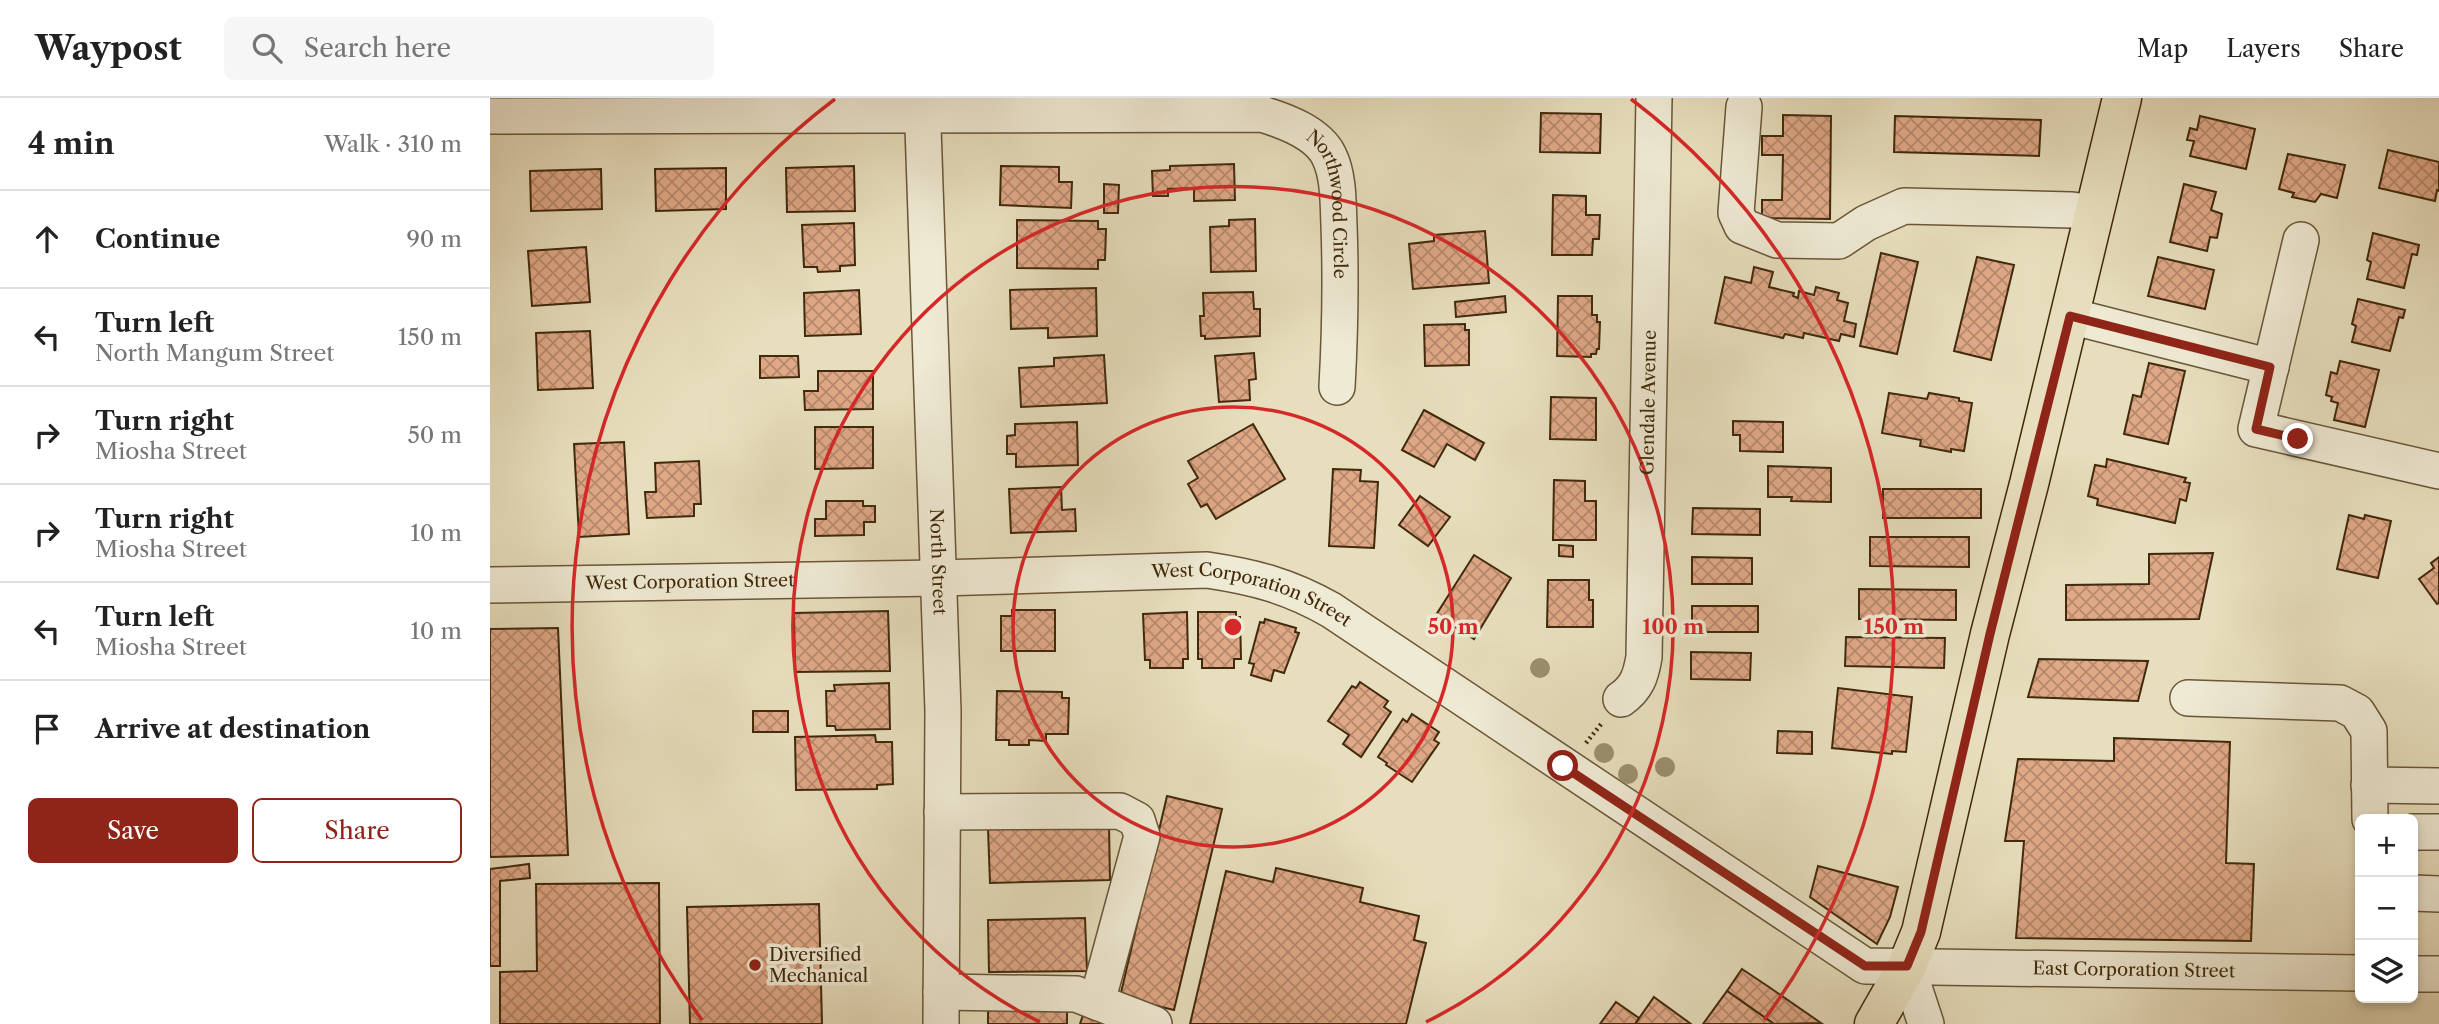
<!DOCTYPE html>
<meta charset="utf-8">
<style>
:root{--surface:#fff;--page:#f6f6f6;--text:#222;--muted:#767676;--line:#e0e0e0;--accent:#8f2418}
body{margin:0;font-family:"Libre Caslon Text",serif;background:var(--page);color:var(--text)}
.controls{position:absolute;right:21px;bottom:21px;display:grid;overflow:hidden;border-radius:10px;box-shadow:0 4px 10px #0003}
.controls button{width:63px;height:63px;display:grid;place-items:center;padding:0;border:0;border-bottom:2px solid var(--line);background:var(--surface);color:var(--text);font:35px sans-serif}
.stop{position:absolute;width:21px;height:21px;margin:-16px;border:5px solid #8f2418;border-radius:50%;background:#fff}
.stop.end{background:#8f2418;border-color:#fff;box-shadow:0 2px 7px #0008}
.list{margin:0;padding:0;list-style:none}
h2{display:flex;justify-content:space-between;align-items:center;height:91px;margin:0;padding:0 28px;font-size:30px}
h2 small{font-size:23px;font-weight:400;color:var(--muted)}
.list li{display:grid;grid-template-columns:46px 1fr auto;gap:21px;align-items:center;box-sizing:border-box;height:98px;padding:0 28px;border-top:2px solid var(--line)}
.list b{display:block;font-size:26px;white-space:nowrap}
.list p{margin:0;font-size:23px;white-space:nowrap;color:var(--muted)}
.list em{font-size:23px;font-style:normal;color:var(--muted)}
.actions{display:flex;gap:14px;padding:21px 28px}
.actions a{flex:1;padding:16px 0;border:2px solid var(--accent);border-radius:10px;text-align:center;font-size:24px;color:var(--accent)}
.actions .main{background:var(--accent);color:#fff}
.icon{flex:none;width:38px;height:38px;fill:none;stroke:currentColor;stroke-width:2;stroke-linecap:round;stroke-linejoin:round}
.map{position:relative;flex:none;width:1949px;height:926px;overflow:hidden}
header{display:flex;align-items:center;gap:42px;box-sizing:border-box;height:98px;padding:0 35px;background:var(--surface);border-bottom:2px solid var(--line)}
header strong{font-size:33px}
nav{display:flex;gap:38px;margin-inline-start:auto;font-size:24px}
.search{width:490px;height:63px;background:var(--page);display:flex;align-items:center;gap:18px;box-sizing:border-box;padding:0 24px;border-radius:10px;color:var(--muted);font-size:26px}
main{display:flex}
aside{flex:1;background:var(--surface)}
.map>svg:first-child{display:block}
.building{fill:url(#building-cross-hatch);stroke:#41290b;stroke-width:2}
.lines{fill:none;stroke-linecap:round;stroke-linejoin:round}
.minor-casing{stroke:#6a5638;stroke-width:38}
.major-casing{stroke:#41290b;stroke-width:41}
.path{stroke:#41290b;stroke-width:4.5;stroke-dasharray:2 3.5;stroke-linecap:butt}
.minor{stroke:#efead4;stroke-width:35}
.major{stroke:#e7debd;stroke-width:38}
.tree{fill:#9b8f6e}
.route{stroke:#8f2418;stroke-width:9}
.ring{fill:none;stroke:#d62828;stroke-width:3.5}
.poi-dot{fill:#8f2418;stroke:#efead4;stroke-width:2.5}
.labels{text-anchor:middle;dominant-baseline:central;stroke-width:7;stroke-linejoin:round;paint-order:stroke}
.street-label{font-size:18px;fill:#41290b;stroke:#efead4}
.poi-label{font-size:18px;fill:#41290b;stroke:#efead4;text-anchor:start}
.centre{fill:#d62828;stroke:#efead4;stroke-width:3.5}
.ring-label{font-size:21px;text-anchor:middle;font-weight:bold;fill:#d62828;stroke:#efead4;stroke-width:7;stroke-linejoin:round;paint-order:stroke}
</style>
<header>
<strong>Waypost</strong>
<div class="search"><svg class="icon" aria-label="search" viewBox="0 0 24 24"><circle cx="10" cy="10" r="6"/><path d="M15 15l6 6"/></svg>Search here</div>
<nav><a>Map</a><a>Layers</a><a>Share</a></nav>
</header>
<main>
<aside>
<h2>4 min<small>Walk · 310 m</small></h2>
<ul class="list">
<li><svg class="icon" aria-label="ahead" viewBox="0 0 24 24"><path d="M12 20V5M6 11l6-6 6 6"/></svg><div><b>Continue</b></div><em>90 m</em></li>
<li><svg class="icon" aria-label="left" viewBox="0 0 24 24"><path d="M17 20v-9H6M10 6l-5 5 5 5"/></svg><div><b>Turn left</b><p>North Mangum Street</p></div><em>150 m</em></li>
<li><svg class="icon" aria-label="right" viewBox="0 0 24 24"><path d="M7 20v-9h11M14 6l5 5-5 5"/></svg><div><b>Turn right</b><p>Miosha Street</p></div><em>50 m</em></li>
<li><svg class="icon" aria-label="right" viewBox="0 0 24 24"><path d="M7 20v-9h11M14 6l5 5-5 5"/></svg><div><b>Turn right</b><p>Miosha Street</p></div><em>10 m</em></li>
<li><svg class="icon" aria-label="left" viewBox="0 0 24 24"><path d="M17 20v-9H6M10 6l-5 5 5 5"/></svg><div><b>Turn left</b><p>Miosha Street</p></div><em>10 m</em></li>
<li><svg class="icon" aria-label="arrive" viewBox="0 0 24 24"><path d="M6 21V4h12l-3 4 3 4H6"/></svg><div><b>Arrive at destination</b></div></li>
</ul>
<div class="actions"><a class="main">Save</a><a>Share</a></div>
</aside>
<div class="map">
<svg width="1949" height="926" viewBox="0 0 1949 926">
<defs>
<pattern id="building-cross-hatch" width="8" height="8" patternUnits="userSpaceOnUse" patternTransform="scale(1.75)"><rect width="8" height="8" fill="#dfa887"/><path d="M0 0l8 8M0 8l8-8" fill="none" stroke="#b6896d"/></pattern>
</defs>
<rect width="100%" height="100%" fill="#e7debd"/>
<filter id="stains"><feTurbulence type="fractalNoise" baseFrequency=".00286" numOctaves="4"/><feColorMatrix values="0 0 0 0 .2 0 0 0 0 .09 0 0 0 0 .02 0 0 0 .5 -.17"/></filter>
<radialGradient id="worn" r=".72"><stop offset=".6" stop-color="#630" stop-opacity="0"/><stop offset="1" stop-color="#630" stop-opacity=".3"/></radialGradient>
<!-- building -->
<g class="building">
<path d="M1051,15L1111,16L1110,55L1050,54Z"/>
<path d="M1293,17L1341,18L1340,121L1272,120V102H1292L1293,57H1272V38H1293Z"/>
<path d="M1405,18L1551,22L1549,58L1404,54Z"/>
<path d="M1710,18L1765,31L1756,71L1700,58L1704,43L1697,42L1700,30L1707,32Z"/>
<path d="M1898,52L1949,64V93L1947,92L1945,103L1889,90Z"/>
<path d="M1798,56L1855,67L1847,100L1831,96L1825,104L1802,99L1804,95L1789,91Z"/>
<path d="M744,66L745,102L704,103V90L678,91V98H663L662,73L680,72V68Z"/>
<path d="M364,68L365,113L297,114L296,70Z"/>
<path d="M511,68L569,69V84H582L581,110L510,107Z"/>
<path d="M236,70V111L166,113L165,71Z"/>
<path d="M111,71L112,111L41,113L40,73Z"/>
<path d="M614,86L629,87L628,115H614Z"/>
<path d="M1694,86L1726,94L1721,112L1732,116L1727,140L1720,139L1717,153L1680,144Z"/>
<path d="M1063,97L1096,98V117H1110L1109,141H1103L1102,157H1062Z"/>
<path d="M765,121L766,173L721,174L720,129L739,128V122Z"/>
<path d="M527,122L608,123V131H616L615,162H608V171L527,170Z"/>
<path d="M364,125L365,167L350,168V173L328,174L327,169H314L312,127Z"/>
<path d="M995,133L999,185L923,191L919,146L944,143V137Z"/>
<path d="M1883,135L1929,147L1927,157L1922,156L1914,190L1877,181L1881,164L1877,162Z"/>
<path d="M96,149L100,204L42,208L38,153Z"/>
<path d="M1391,155L1428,164L1407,256L1370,248Z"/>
<path d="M1487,159L1524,167L1501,262L1464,253Z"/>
<path d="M1668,159L1724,172L1715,211L1658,198Z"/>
<path d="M1264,169L1283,174L1279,189L1304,195L1303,198L1308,200L1309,193L1324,197L1326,189L1349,195L1347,202L1358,205L1354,223L1366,226L1364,239L1351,236L1349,243L1314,235L1313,240L1295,236L1293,240L1225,225L1235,179L1261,185Z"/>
<path d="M606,190L607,238L558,240V230L521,231L520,192Z"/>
<path d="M369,192L371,236L315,238L314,195Z"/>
<path d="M763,194L764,211H770V238L715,241V238H711L710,218H714L713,195Z"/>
<path d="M1015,198L1016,214L966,219L965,204Z"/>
<path d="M1068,198H1102V217H1107V224H1110L1109,251H1107L1106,256H1101V259L1067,258Z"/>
<path d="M1868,201L1915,212L1913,220L1909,219L1900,253L1862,244L1866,228L1862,226Z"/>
<path d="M975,226V232H979V267L935,268L934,227Z"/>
<path d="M100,233L103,290L48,292L46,235Z"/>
<path d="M764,255L766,281L759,282L760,302L729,304L725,258Z"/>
<path d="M614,257L617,305L531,309L529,270L564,268V260Z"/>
<path d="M270,258H308L309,279L270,280Z"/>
<path d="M1850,263L1889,272L1875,329L1844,322L1848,305L1841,303L1842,299L1836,297L1841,274L1847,276Z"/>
<path d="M1659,265L1695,273L1678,346L1634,336L1643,297L1651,299Z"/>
<path d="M328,273H383V311L315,312L314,293H328Z"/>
<path d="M1399,295L1437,301L1439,295L1469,300V303L1482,305L1474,353L1461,351V354L1430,348L1431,342L1392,335Z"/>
<path d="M1061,299L1106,300V342L1060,341Z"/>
<path d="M934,312L994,345L985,362L957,346L944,369L912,352Z"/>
<path d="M1243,323L1293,324V354L1250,353V337H1243Z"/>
<path d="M587,324L588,367L526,369V356H517V338L525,337V326Z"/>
<path d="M763,326L795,381L726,421L717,406L711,409L698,386L708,380L698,363Z"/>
<path d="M325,329H383V370L325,371Z"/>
<path d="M134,344L139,436L89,439L84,346Z"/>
<path d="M1617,361L1696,380L1694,384L1700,385L1696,403L1690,401L1685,425L1607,407L1608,401L1598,398L1605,367L1616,369Z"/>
<path d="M209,363L211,406H204V418L157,420L155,394H166L165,365Z"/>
<path d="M1278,368L1341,370V404L1301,403L1302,399H1278Z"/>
<path d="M843,371L871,372L870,383L888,384L884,450L839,448Z"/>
<path d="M1064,382L1095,383V403H1106V442H1063Z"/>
<path d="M571,389L572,412L585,411L586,433L521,435L519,391Z"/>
<rect x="1393" y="391" width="98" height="29"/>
<path d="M930,398L960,419L938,448L909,427Z"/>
<path d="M336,403H373V408H385V424H374V437L325,438V421H336Z"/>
<path d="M1203,410L1270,411V437L1202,436Z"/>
<path d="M1859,417L1874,421L1875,417L1901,423L1888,480L1847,471Z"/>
<path d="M1380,439H1479V469L1380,468Z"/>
<path d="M1069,447L1083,448V459L1069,458Z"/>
<path d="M1723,455L1709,521L1576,522V487L1659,486V456Z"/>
<path d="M984,457L1021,480L984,541L946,517Z"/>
<path d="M1202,459L1262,460V486H1202Z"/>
<path d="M1949,459V505L1947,506L1929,481L1944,470L1941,465Z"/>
<path d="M1058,482H1099V502H1103V529H1057Z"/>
<path d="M1369,491L1466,492V522L1369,521Z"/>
<rect x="1202" y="508" width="66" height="26"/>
<path d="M522,512H565V553H511V518H522Z"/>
<path d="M398,513L400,573L305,574L304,515Z"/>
<path d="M697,514L698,561H693V570H660V562H655L653,516Z"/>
<path d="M708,514H746V519H750L751,561H744V570H712V561H708Z"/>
<path d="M775,521L806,530L805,534L809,535L794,575L784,572L781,583L761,577L764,566L759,565L770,524L774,525Z"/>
<path d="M68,530L78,757L0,759V531Z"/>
<path d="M1356,539L1455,540L1454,570L1355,568Z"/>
<path d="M1201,554L1261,555L1260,582L1201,581Z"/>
<path d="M1549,561L1658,563L1648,603L1538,599Z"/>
<path d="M870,584L898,603L894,609L901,614L871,659L853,646L859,637L838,623L862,588L866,590Z"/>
<path d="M399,585L400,631L346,632L345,628H337L336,593H345L344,587Z"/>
<path d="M1348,590L1422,599L1416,654L1402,653V656L1342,650Z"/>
<path d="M507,593L572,594V600H579L578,636H556V643L539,642V647H519V642H506Z"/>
<rect x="263" y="613" width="35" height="21"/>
<path d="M922,616L949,634L944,642L949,645L922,684L896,667L897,665L888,659L913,621L917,624Z"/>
<path d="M1288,633L1322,634V656L1287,655Z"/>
<path d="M385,637L386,644H402L403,686L387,687V691L306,692L305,639Z"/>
<path d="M1624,640L1740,644L1736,765L1764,766L1761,843L1526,840L1534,743H1515L1528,661L1624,663Z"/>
<path d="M677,698L732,711L684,912L630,899Z"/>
<path d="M619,728L620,782L500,785L498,731Z"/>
<path d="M39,766L40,780L10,783V868H0V771Z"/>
<path d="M1328,768L1408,789L1400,819L1387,846L1320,799Z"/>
<path d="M786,770L873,790L870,804L929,818L924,842L936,845L916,926H700L736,773L783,784Z"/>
<path d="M169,785L170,926H10V874L47,873L46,786Z"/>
<path d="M329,806L332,926H200L197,809Z"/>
<path d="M595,820L597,873L499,874L498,822Z"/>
<path d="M1252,871L1279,889L1331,925L1284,926L1237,893Z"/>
<path d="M1237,893L1284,926H1213Z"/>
<path d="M1164,899L1201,926H1145Z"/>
<path d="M1126,904L1149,920L1145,926H1110Z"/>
<path d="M577,911V926H498V912Z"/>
<path d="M593,917L618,926H590Z"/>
</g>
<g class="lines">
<defs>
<g id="minor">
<path id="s1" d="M432,0L453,613L451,926"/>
<path d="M1254,9L1246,115L1252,128L1287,142L1349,143L1376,125L1414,108L1582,112L1604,115"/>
<path id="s2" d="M0,18L772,16C795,23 828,35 839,58C849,78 848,106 849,127C851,182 850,235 847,289"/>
<path d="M1811,142L1766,331L1949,373"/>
<path d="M1580,218L1781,269"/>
<path id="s3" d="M0,487L449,480L717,472C764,479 799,488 841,512L1375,868L1870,875"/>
<path d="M1698,600L1850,605L1867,614L1879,633L1880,721"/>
<path id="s4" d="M1131,601C1147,590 1151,577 1154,559L1164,0"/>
<path d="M1879,687L1949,688"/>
<path d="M452,714L630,713L647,722L652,738L607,904"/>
<path d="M1923,734H1949"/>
<path d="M1923,795L1949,796"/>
<path d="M1417,868L1436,926"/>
<path d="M1923,876H1949"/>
<path d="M451,894L586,896L664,926"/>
</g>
<path id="major" d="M1384,926L1417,868L1431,834L1500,536L1539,386L1632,0"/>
</defs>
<!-- minor casing -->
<use href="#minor" class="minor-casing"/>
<!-- major casing -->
<use href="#major" class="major-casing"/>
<!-- path -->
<path class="path" d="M1096,645L1112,625"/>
<!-- minor -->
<use href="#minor" class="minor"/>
<!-- major -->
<use href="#major" class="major"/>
</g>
<!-- trees -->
<g class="tree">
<circle cx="1050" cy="570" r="10"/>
<circle cx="1114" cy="655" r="10"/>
<circle cx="1175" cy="669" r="10"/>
<circle cx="1138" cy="676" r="10"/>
</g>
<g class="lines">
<!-- route -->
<path class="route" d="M1073,668L1375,868H1417L1431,834L1500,536L1580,218L1780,269L1766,331L1808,341"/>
</g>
<!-- distance rings -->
<g class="ring">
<circle cx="743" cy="529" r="220"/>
<path d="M550 924A440 440 0 1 1 936 924"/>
<path d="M212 922A661 661 0 0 1 345 1M1141 1A661 661 0 0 1 1274 922"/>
</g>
<!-- markers -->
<circle class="poi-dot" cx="265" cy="867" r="7"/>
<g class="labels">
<!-- street labels -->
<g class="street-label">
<text stroke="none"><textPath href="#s2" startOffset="900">Northwood Circle</textPath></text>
<text stroke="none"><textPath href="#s4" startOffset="304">Glendale Avenue</textPath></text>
<text stroke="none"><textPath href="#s1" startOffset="464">North Street</textPath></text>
<text stroke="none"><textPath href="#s3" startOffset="200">West Corporation Street</textPath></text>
<text stroke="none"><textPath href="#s3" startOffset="766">West Corporation Street</textPath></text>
<text stroke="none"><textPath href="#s3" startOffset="1759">East Corporation Street</textPath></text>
</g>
<!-- poi labels -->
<g class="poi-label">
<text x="279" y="857">Diversified<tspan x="279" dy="21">Mechanical</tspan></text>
</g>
</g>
<circle cx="743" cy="529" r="10" class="centre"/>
<g class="ring-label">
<text x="963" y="536">50 m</text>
<text x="1183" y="536">100 m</text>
<text x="1404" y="536">150 m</text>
</g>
<rect width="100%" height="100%" filter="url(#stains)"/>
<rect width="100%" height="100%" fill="url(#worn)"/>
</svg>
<div class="controls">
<button>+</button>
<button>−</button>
<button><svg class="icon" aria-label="layers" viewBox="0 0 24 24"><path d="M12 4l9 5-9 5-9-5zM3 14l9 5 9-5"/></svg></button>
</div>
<div class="stop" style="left:1073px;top:668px"></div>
<div class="stop end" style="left:1808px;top:341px"></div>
</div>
</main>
